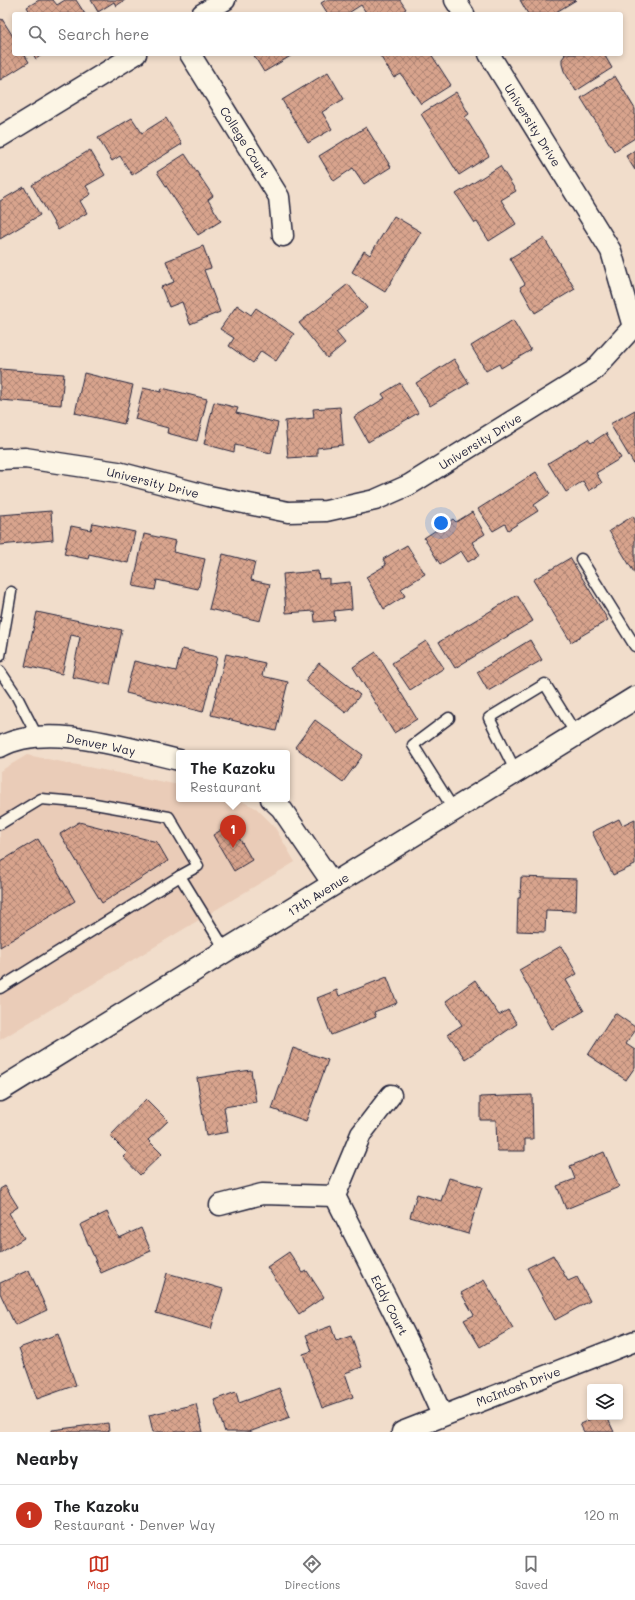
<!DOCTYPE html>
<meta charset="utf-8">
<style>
:root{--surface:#fff;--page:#f2f2f2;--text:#202124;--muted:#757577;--line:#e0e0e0;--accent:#c8321e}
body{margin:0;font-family:Mali,sans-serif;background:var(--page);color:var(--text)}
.controls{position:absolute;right:12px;bottom:12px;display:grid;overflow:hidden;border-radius:4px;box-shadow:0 2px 6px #0003}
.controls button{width:36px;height:36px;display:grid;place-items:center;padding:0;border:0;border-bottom:1px solid var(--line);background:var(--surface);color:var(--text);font:20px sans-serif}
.you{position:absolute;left:441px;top:523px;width:14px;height:14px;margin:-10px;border:3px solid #fff;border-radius:50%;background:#1a73e8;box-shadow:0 0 0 6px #1a73e833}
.badge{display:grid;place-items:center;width:26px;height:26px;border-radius:50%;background:var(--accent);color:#fff;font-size:13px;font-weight:700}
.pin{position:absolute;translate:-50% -33px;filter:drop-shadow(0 1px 2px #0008)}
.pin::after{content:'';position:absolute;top:21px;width:14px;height:12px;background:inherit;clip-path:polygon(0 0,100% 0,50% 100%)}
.popup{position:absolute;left:176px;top:750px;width:114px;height:52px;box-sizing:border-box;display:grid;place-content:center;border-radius:4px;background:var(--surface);filter:drop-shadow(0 1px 3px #0005);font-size:13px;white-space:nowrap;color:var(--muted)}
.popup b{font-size:15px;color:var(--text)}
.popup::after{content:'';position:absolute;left:50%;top:100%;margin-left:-8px;border:8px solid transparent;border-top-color:var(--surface)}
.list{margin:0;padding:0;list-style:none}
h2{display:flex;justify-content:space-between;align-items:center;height:52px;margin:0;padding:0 16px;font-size:17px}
h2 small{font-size:13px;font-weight:400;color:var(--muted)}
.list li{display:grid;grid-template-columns:26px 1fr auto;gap:12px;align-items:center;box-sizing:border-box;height:60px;padding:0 16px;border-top:1px solid var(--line)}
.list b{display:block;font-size:15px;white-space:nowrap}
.list p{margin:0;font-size:13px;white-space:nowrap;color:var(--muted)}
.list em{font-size:13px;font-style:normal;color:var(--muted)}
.icon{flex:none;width:22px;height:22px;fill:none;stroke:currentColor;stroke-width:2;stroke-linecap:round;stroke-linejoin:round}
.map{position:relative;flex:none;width:635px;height:1432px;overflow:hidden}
.search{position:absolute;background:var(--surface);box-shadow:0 2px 6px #0003;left:12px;right:12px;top:12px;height:44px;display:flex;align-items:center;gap:10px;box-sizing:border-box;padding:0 14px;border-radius:4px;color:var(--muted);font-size:15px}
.sheet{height:112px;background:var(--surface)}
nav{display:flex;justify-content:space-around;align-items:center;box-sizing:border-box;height:56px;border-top:1px solid var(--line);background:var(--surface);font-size:11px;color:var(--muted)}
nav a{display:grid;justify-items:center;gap:2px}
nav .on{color:var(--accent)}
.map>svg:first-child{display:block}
.built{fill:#eaccb8}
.building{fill:url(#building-cross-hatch);stroke:#22223b}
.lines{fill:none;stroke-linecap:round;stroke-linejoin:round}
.service-casing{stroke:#22223b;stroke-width:13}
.minor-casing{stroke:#22223b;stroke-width:23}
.secondary-casing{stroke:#22223b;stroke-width:25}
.service{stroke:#fcf5e5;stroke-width:10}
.minor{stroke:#fcf5e5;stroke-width:20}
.secondary{stroke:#fcf5e5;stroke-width:22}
.labels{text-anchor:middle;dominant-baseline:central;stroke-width:3;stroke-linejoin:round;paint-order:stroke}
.street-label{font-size:12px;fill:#22223b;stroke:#fcf5e5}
</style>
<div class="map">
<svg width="635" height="1432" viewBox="0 0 635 1432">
<defs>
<pattern id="building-cross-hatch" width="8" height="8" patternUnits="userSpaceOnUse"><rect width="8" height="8" fill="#d8a48d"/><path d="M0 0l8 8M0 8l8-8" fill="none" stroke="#af8574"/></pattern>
</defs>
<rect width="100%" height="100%" fill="#f1ddcb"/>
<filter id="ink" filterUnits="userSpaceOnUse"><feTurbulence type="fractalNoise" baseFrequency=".025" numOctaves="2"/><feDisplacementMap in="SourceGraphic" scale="8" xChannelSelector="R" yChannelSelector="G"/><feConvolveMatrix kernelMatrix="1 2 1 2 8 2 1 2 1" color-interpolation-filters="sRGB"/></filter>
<g filter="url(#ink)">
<!-- built -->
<path class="built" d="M27,755L179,785V799H237L256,808L274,826L295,862L0,1040V771Z"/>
<!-- building -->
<g class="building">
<path d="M39,0H53L57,5L65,0H76L85,14H31L27,7Z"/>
<path d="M91,0H125L116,6L114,2L98,12Z"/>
<path d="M326,0H400L406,9L398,14H367L361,5L347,14H328L321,3Z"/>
<path d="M520,0H576L553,14H528Z"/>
<path d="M2,19L14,38V54H24L29,62L0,80V20Z"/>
<path d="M33,54H43L36,59Z"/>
<path d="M253,54H294L264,72Z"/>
<path d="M379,54H431L451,85L421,104L401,74L394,78Z"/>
<path d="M564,54H608L605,56L612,68L576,91L564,71L562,64V59L565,55Z"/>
<path d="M328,72L344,99L322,112L332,129L308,143L282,100Z"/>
<path d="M615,76L635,109V138L614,151L581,98Z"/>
<path d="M456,92L469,114L465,117L489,156L459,175L421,114Z"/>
<path d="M132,118L142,133L166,118L182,144L132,175L120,156L112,161L98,138Z"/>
<path d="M366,127L391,167L364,184L353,168L334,181L319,156Z"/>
<path d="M90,150L105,175L86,186L91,194L80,201L87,213L58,230L32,185Z"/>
<path d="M635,150V170L626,156Z"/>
<path d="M185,154L213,196L208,200L221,221L198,235L157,172Z"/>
<path d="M500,166L516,191L501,200L516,224L489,241L477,222L475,223L456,194Z"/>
<path d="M24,187L40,215L0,239V201Z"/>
<path d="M394,216L421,232L385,292L352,272L364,251L370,255Z"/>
<path d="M544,238L575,289L535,313L520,287L525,284L510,258Z"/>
<path d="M203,246L211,268L204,270L220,312L190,324L182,302L169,307L161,287L174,282L166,261Z"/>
<path d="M348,284L367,308L336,332L345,343L327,358L299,323Z"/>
<path d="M237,305L251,315L256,308L294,334L276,361L261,351L253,363L229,346L234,338L220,329Z"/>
<path d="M513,320L531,350L501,368L499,364L486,371L471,346Z"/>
<path d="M454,359L469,383L430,406L416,383Z"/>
<path d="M0,369L64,374L61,405L0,400Z"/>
<path d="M84,373L133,385L124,424L75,413Z"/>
<path d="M400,383L418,413L368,442L354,417L385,398L382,394Z"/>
<path d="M143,388L161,392L162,388L207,399L197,441L167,433L168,428L135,419Z"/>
<path d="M214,402L238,408L236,413L278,423L271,453L235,445L234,452L204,444Z"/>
<path d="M340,407L343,445L317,448V456L288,458L285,421L314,418L313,409Z"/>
<path d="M635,410V466L610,424Z"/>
<path d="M606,433L621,458L596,473L602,483L589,491L583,481L566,492L548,463L588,439L591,443Z"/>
<path d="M536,472L550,494L534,505L538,511L508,530L505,524L493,531L478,509Z"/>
<path d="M51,511L53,540L0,545V515Z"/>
<path d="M472,512L485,534L472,542L480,555L468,562L461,551L440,564L424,538L453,519L456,522Z"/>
<path d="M633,516L635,520V574L609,531Z"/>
<path d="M93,523L135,532L128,563L89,554L88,559L64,554L71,526L91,530Z"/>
<path d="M144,534L176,541L173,552L205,559L198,589L157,580L155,590L133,586Z"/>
<path d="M407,545L425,574L401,589L405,596L384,609L366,577L386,565L383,559Z"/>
<path d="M223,554L255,562L251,580L270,584L260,621L209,609Z"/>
<path d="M570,558L608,620L571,642L533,580Z"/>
<path d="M318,571L319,579L329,578V584L350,582L352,609L334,611L335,620L315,622L314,611L286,613L283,574Z"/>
<path d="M517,595L533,621L455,668L439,642Z"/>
<path d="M37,612L122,630L110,685L72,677L80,637L71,635L62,674L25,666Z"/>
<path d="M530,640L542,660L488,691L477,672Z"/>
<path d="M426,641L444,668L410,690L392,663Z"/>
<path d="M182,649L217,657L203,712L126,693L134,661L176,671Z"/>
<path d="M376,652L417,719L394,733L353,667Z"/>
<path d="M226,654L265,663L262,676L288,682L276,731L211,715Z"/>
<path d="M319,663L360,695L346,713L305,681Z"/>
<path d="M315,720L363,755L343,782L295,747Z"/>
<path d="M619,819L622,825L635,819V865L613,875L592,832Z"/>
<path d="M79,822L157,842L168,861L102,903L60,834Z"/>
<path d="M231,824L252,860L234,871L213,835Z"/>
<path d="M38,839L75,901L0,947V862Z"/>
<path d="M521,877L577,879L576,911L546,910L545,932L517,931L518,898H520Z"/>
<path d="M561,946L577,974L566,980L584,1011L552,1029L519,970Z"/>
<path d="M387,977L397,1003L374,1012L376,1017L331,1035L317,998L337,990L339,996Z"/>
<path d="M475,980L499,1015L508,1010L517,1024L465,1059L448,1034L462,1025L446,1001Z"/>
<path d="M615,1013L635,1027V1031L626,1044L635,1050V1067L626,1080L588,1055Z"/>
<path d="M293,1048L328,1060L306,1121L272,1109Z"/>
<path d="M251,1070L256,1102L224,1107L228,1132L206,1136L197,1078Z"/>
<path d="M532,1095L533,1139H525V1151H497L496,1120H480V1097Z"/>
<path d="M146,1099L168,1121L148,1140L162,1154L140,1175L123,1157L127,1153L110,1136Z"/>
<path d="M604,1152L619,1187L566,1209L557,1186L575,1179L570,1166Z"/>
<path d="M449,1178L482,1187L468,1234L410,1217L417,1194L441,1201Z"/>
<path d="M5,1186L18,1207L9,1213L24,1238L0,1253V1189Z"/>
<path d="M107,1212L119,1238L141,1228L151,1251L101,1273L80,1225Z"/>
<path d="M289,1252L303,1273L307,1271L324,1297L299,1314L267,1267Z"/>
<path d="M553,1255L568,1281L577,1277L590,1301L555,1320L527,1268Z"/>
<path d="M29,1270L47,1310L15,1325L0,1293V1283Z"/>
<path d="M167,1273L223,1289L211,1329L156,1313Z"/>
<path d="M484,1280L513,1328L480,1347L464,1320L474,1315L461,1293Z"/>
<path d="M331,1326L336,1341L351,1336L362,1367L345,1373L353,1397L322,1408L303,1354L312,1351L306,1335Z"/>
<path d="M58,1334L76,1385L37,1399L19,1348Z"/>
<path d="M279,1388L290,1417L249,1432H225L214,1400L236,1392L239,1403Z"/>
<path d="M196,1404L203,1432H153L149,1415Z"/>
<path d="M595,1417H607L614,1432H584L580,1424Z"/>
<path d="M108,1423L109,1432H52V1430Z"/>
</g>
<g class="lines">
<defs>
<g id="service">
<path d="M581,559L635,646"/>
<path d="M0,656L11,592"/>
<path d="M0,671L16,695L37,736"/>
<path d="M449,718L413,745L454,810"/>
<path d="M516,772L489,718L545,684L576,734"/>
<path d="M0,824L41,799L89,803L169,817L198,866L180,876"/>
<path d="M0,988L180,876L226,951"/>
</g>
<g id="minor">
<path d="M455,0L464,14"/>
<path d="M202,14L225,0"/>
<path d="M190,54L279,197L283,236"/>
<path d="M0,137L136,54"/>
<path d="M0,459L25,458L118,472L209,496L288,512L326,511L375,500L409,485L593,371L633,327L611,251L489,54"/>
<path d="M0,747C47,721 129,749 179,760"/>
<path d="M271,799L281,808L333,884"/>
<path d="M391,1095L361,1134L335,1196L415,1355L442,1415"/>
<path d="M220,1205L262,1194L335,1196"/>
<path d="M402,1432L635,1341"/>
</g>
<path id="secondary" d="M0,1090L635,698"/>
</defs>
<!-- service casing -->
<use href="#service" class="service-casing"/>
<!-- minor casing -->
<use href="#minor" class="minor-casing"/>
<!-- secondary casing -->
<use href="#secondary" class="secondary-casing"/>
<!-- service -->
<use href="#service" class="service"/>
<!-- minor -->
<use href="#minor" class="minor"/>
<!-- secondary -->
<use href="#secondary" class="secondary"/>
</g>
</g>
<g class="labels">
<!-- street labels -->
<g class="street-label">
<text transform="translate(533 125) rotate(58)">University Drive</text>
<text transform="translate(245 142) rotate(58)">College Court</text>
<text transform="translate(480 441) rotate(-32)">University Drive</text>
<text transform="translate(153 482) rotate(14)">University Drive</text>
<text transform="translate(101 744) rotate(11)">Denver Way</text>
<text transform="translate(318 894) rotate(-32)">17th Avenue</text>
<text transform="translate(390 1305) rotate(63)">Eddy Court</text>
<text transform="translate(518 1386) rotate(-21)">McIntosh Drive</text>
</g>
</g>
</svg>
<div class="controls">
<button><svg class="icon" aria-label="layers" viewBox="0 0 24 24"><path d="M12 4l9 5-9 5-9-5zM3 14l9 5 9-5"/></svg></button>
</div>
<div class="you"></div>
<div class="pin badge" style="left:233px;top:848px">1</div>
<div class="popup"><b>The Kazoku</b>Restaurant</div>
<div class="search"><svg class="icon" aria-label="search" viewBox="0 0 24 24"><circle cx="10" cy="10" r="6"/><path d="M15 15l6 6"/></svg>Search here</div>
</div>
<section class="sheet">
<h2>Nearby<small></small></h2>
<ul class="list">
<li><span class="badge">1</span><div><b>The Kazoku</b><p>Restaurant · Denver Way</p></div><em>120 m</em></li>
</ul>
</section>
<nav>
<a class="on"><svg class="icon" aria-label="map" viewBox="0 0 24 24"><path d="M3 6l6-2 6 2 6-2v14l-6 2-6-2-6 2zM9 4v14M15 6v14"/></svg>Map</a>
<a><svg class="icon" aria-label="directions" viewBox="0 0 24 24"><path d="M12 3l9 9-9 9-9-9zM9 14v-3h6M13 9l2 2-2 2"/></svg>Directions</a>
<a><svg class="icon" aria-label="saved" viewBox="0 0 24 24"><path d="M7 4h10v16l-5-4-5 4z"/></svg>Saved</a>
</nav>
